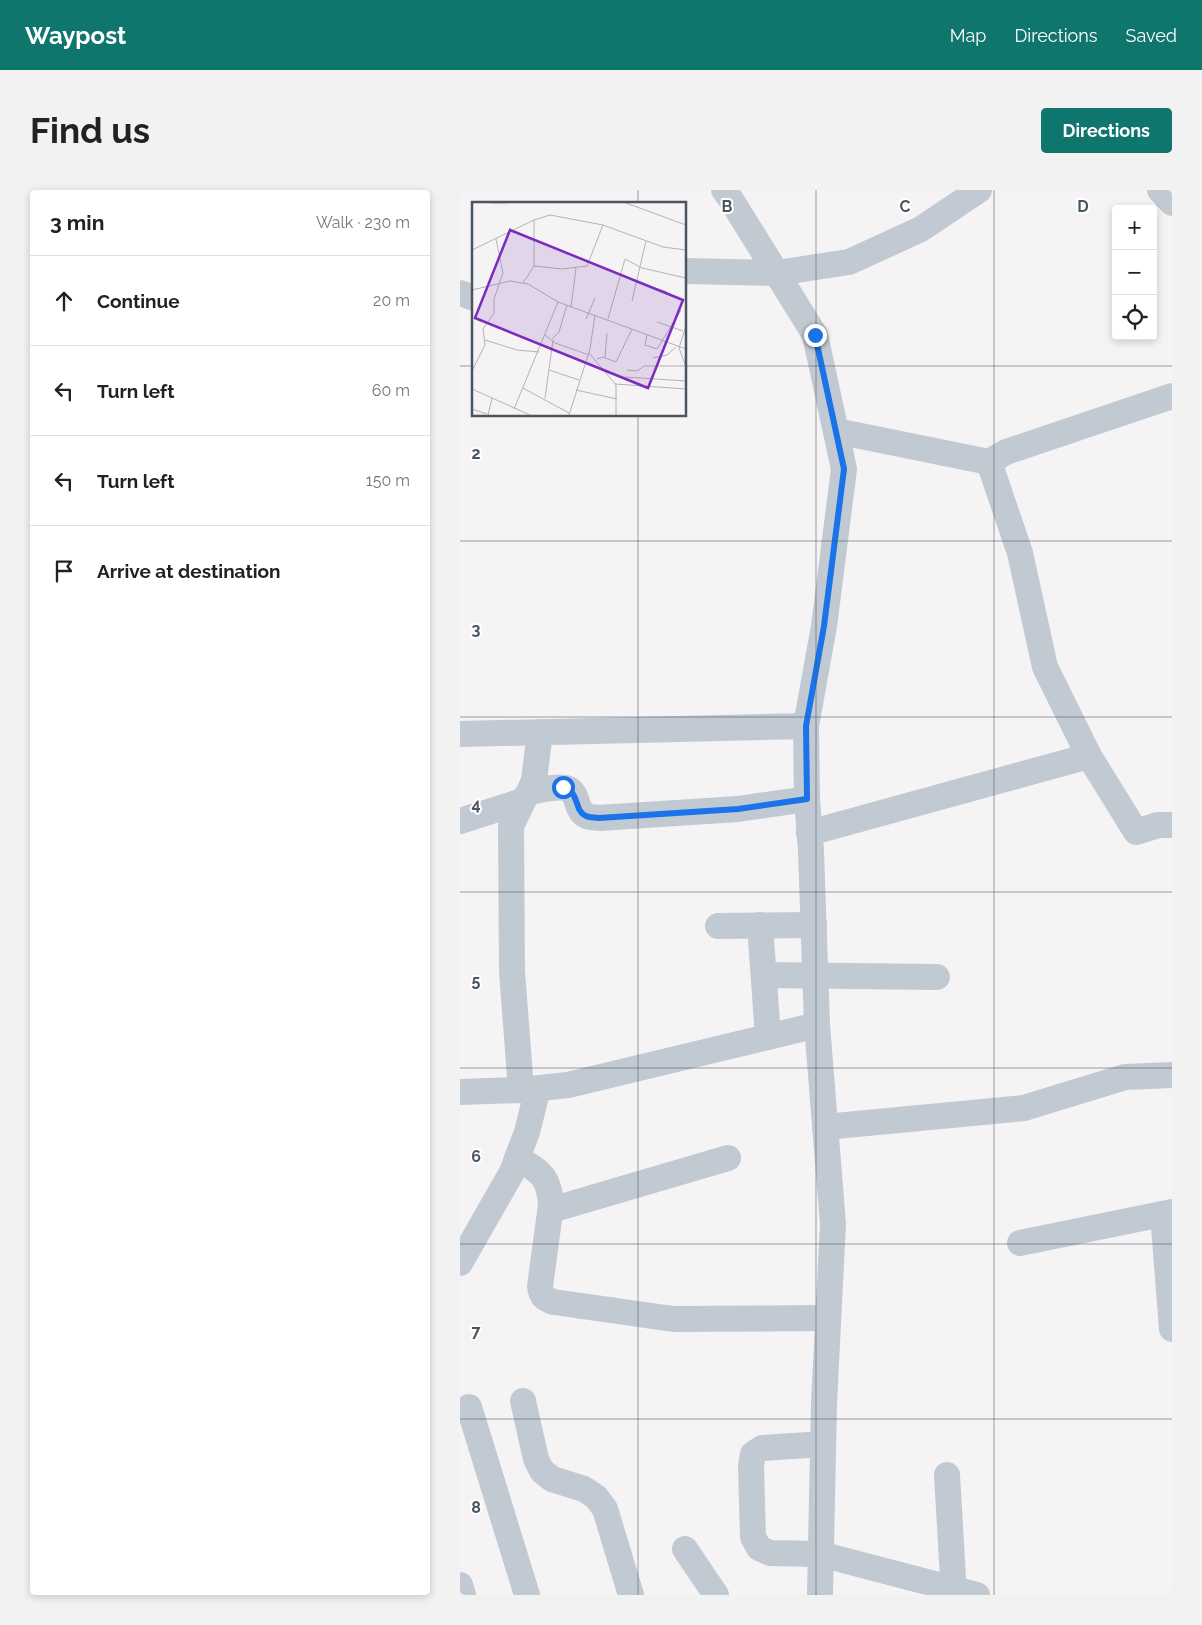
<!DOCTYPE html>
<meta charset="utf-8">
<style>
:root{--surface:#fff;--page:#f2f2f2;--text:#222;--muted:#767676;--line:#e0e0e0;--accent:#0f766e}
body{margin:0;font-family:Raleway,sans-serif;background:var(--page);color:var(--text)}
.controls{position:absolute;right:15px;top:15px;display:grid;overflow:hidden;border-radius:5px;box-shadow:0 2px 8px #0003}
.controls button{width:45px;height:45px;display:grid;place-items:center;padding:0;border:0;border-bottom:1px solid var(--line);background:var(--surface);color:var(--text);font:25px sans-serif}
.stop{position:absolute;width:15px;height:15px;margin:-11px;border:4px solid #1a73e8;border-radius:50%;background:#fff}
.stop.end{background:#1a73e8;border-color:#fff;box-shadow:0 1px 5px #0008}
.list{margin:0;padding:0;list-style:none}
h2{display:flex;justify-content:space-between;align-items:center;height:65px;margin:0;padding:0 20px;font-size:21px}
h2 small{font-size:16px;font-weight:400;color:var(--muted)}
.list li{display:grid;grid-template-columns:32px 1fr auto;gap:15px;align-items:center;box-sizing:border-box;height:90px;padding:0 20px;border-top:1px solid var(--line)}
.list b{display:block;font-size:19px;white-space:nowrap}
.list em{font-size:16px;font-style:normal;color:var(--muted)}
.icon{flex:none;width:28px;height:28px;fill:none;stroke:currentColor;stroke-width:2;stroke-linecap:round;stroke-linejoin:round}
.map{position:relative;flex:none;width:712px;height:1405px;overflow:hidden;border-radius:5px}
header{display:flex;align-items:center;gap:30px;box-sizing:border-box;height:70px;padding:0 25px;background:var(--accent);color:#fff}
header strong{font-size:24px}
nav{display:flex;gap:28px;margin-inline-start:auto;font-size:18px}
.intro{display:flex;align-items:center;justify-content:space-between;box-sizing:border-box;height:120px;padding:0 30px}
h1{margin:0;font-size:35px}
.button{padding:12px 22px;border-radius:5px;background:var(--accent);color:#fff;font-size:18px;font-weight:700}
main{display:flex;gap:30px;padding:0 30px}
aside{flex:1;background:var(--surface);border-radius:5px;box-shadow:0 2px 8px #0003}
.map>svg:first-child{display:block}
.lines{fill:none;stroke-linecap:round;stroke-linejoin:round}
.minor{stroke:#c1cad2;stroke-width:26}
.route{stroke:#1a73e8;stroke-width:6}
.grid{fill:none;stroke:#4a5661;stroke-width:1;stroke-opacity:0.55}
.inset-road{fill:none;stroke:#b1b4b9;stroke-width:1}
.view{fill:#7b2cbf;fill-opacity:0.15;stroke:#7b2cbf;stroke-width:2.5}
.inset-edge{fill:none;stroke:#4a5661;stroke-width:2.5}
.grid-label{font-size:16px;text-anchor:middle;font-weight:bold;fill:#4a5661;stroke:#fff;stroke-width:4;stroke-linejoin:round;paint-order:stroke}
</style>
<header>
<strong>Waypost</strong>
<nav><a>Map</a><a>Directions</a><a>Saved</a></nav>
</header>
<div class="intro"><h1>Find us</h1><a class="button">Directions</a></div>
<main>
<aside>
<h2>3 min<small>Walk · 230 m</small></h2>
<ul class="list">
<li><svg class="icon" aria-label="ahead" viewBox="0 0 24 24"><path d="M12 20V5M6 11l6-6 6 6"/></svg><div><b>Continue</b></div><em>20 m</em></li>
<li><svg class="icon" aria-label="left" viewBox="0 0 24 24"><path d="M17 20v-9H6M10 6l-5 5 5 5"/></svg><div><b>Turn left</b></div><em>60 m</em></li>
<li><svg class="icon" aria-label="left" viewBox="0 0 24 24"><path d="M17 20v-9H6M10 6l-5 5 5 5"/></svg><div><b>Turn left</b></div><em>150 m</em></li>
<li><svg class="icon" aria-label="arrive" viewBox="0 0 24 24"><path d="M6 21V4h12l-3 4 3 4H6"/></svg><div><b>Arrive at destination</b></div></li>
</ul>
</aside>
<div class="map">
<svg width="712" height="1405" viewBox="0 0 712 1405">
<rect width="100%" height="100%" fill="#f5f3f3"/>
<g class="lines">
<!-- minor -->
<g class="minor">
<path d="M264,0L270,8L355,145L384,279L364,436L346,536L347,609L351,661L357,835L373,1034L364,1213L360,1405"/>
<path d="M700,0L712,13"/>
<path d="M225,81L317,83L389,72L461,39L519,0"/>
<path d="M0,103L14,108"/>
<path d="M376,241L529,272L546,262L712,206"/>
<path d="M529,272L560,363L585,477L629,566L676,642L698,635H712"/>
<path d="M0,544L346,536"/>
<path d="M69,602C80,600 95,596 106,598C120,602 114,621 127,626C130,628 135,627 139,628L278,619L347,609"/>
<path d="M0,631L63,611"/>
<path d="M349,643L629,566"/>
<path d="M300,735L308,847"/>
<path d="M258,736L354,735"/>
<path d="M304,785L477,787"/>
<path d="M61,900L52,781L51,636L63,611L69,602L74,590L80,542"/>
<path d="M0,902L61,900L108,895L357,835"/>
<path d="M365,937L564,918L665,887L712,885"/>
<path d="M57,968C81,982 89,986 91,1015L80,1096C81,1106 84,1109 94,1112L213,1129L368,1128"/>
<path d="M91,1020L268,968"/>
<path d="M703,1024L712,1139"/>
<path d="M560,1053L712,1022"/>
<path d="M0,1073L52,982L67,942L78,898"/>
<path d="M63,1211L76,1269L82,1281L92,1289L124,1299L136,1307L145,1319L171,1405"/>
<path d="M9,1217L67,1405"/>
<path d="M363,1254L302,1258L293,1264L291,1276L293,1347L299,1358L310,1363L360,1364L517,1405"/>
<path d="M487,1285L494,1405"/>
<path d="M225,1359L256,1405"/>
<path d="M0,1395L3,1405"/>
</g>
</g>
<g class="lines">
<!-- route -->
<path class="route" d="M103,597C121,603 113,620 126,626C129,628 135,627 139,628L278,619L347,609L346,536L364,436L384,279L355,145"/>
</g>
<!-- grid -->
<path class="grid" d="M178,0V14M356,0V1405M534,0V1405M0,176H14M225,176H712M178,225V1405M0,351H712M0,527H712M0,702H712M0,878H712M0,1054H712M0,1229H712"/>
<!-- overview -->
<g transform="translate(12 12)">
<rect width="214" height="214" fill="#f5f3f3"/>
<path class="inset-road" d="M19,1H35M154,1L214,23M0,48L62,18L78,13L131,23L191,45L214,48M62,64L90,67L115,64L131,23M164,80L195,90M51,81L62,64V18M0,88L38,79L56,82L86,100L214,147M160,99L174,39M99,105L104,66M114,117L123,96M136,117L153,57L170,66L214,76M185,120L211,129M214,124L207,146L214,165M73,133L83,141L117,153M175,133L173,143L185,147L209,108M80,137L87,130L95,103M13,138L45,148L67,150M117,151L144,183V213M133,155L135,131M181,156L195,153L204,145M125,157L131,155L144,160L160,127M77,168L107,178M155,168L165,169L172,164H214M0,169L13,143L11,127L22,111V97L31,71L24,37M153,175L214,179M143,182L214,187M51,186L97,211M0,187L58,213M104,188L145,197M73,196L81,138M0,207L15,212M42,207L86,100M16,213L20,196M97,213L118,147L123,113"/>
<path class="view" d="M38,28L211,98L176,186L3,116Z"/>
<rect width="214" height="214" class="inset-edge"/>
</g>
<g class="grid-label">
<text x="267" y="22">B</text>
<text x="445" y="22">C</text>
<text x="623" y="22">D</text>
<text x="16" y="269">2</text>
<text x="16" y="445">3</text>
<text x="16" y="620">4</text>
<text x="16" y="796">5</text>
<text x="16" y="972">6</text>
<text x="16" y="1147">7</text>
<text x="16" y="1323">8</text>
</g>
</svg>
<div class="controls">
<button>+</button>
<button>−</button>
<button><svg class="icon" aria-label="locate" viewBox="0 0 24 24"><circle cx="12" cy="12" r="6"/><path d="M12 2v4M12 18v4M2 12h4M18 12h4"/></svg></button>
</div>
<div class="stop" style="left:103px;top:597px"></div>
<div class="stop end" style="left:355px;top:145px"></div>
</div>
</main>
